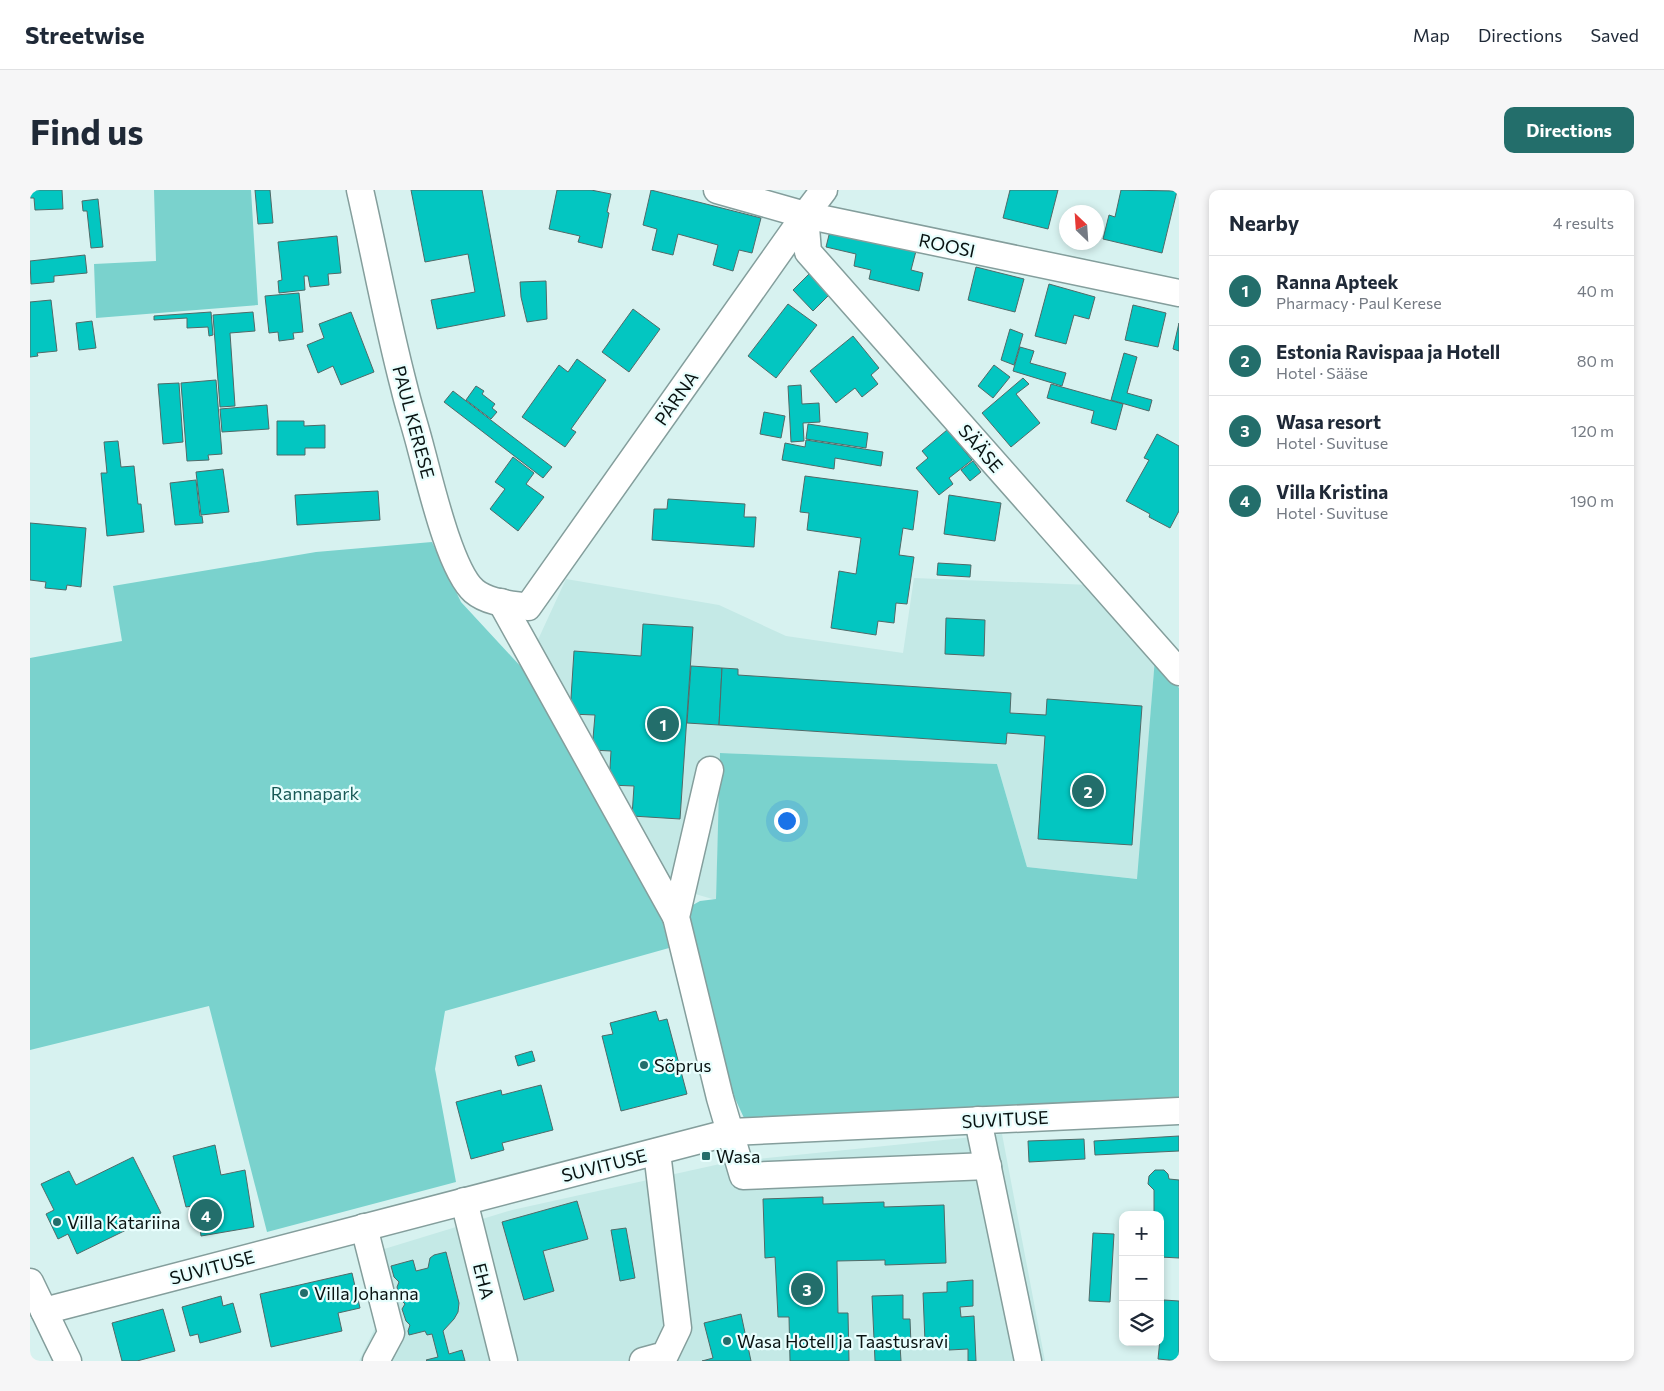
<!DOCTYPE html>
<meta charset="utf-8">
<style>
:root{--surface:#fff;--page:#f6f6f7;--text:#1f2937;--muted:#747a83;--line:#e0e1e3;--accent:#236e6b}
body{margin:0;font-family:Commissioner,sans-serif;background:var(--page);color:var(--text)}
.controls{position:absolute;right:15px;bottom:15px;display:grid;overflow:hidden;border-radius:10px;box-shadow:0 2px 8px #0003}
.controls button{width:45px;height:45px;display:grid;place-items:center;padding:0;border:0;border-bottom:1px solid var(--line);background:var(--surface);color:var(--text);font:25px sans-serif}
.compass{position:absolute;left:1029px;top:15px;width:45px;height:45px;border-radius:50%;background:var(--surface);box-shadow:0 2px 8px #0003;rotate:335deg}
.you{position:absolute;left:756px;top:630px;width:18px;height:18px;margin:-12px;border:4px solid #fff;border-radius:50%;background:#1a73e8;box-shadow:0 0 0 8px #1a73e833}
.badge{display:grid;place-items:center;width:32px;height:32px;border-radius:50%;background:var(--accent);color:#fff;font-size:16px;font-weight:700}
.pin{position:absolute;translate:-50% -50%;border:2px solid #fff;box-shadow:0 1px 5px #0006}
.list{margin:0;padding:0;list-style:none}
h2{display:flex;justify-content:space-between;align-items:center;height:65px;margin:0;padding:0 20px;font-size:21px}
h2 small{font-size:16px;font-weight:400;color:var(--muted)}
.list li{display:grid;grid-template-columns:32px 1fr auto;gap:15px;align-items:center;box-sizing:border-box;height:70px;padding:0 20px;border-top:1px solid var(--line)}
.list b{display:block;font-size:19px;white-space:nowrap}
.list p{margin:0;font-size:16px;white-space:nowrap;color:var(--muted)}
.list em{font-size:16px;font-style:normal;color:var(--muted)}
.icon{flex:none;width:28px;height:28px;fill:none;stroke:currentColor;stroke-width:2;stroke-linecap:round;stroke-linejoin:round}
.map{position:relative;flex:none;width:1149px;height:1171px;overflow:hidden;border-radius:10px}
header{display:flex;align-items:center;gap:30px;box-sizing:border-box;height:70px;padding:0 25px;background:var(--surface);border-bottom:1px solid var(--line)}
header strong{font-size:24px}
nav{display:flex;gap:28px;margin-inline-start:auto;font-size:18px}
.intro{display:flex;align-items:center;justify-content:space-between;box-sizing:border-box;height:120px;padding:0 30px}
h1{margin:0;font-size:35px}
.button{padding:12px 22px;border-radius:10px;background:var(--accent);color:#fff;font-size:18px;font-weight:700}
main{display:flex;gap:30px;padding:0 30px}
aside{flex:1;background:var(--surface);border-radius:10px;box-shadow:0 2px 8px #0003}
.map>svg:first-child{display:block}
.built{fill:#c4e9e6}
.green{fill:#7ad2cd}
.building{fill:#03c6c1;stroke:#516a68}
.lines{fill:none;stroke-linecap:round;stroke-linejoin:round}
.minor-casing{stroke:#849e9c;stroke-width:29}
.minor{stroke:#fff;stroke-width:26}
.poi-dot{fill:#236e6b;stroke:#e8fefd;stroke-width:2}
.labels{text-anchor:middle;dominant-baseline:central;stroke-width:4.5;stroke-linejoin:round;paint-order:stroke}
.street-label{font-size:18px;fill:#091312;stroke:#e8fefd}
.park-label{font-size:18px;fill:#185956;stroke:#e8fefd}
.poi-label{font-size:18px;fill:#091312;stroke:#e8fefd;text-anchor:start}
</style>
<header>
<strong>Streetwise</strong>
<nav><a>Map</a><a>Directions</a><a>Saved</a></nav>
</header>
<div class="intro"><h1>Find us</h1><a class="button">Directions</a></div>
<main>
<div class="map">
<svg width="1149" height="1171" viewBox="0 0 1149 1171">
<rect width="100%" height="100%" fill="#d7f2f0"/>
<!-- built -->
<g class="built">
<path d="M884,388L1060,395L1125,468L1108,689L997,677L967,574L691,563L686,710L613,689L494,480L536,389L689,415L756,446L873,463Z"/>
<path d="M972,944L1015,1171H329L349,1130L328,1067L482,1020L699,972Z"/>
</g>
<!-- green -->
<g class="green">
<path d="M124,0H221L228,115L66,128L64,74L126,71Z"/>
<path d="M402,352L431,412L494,480L629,717L639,758L415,821L405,879L426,992L237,1042L179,816L0,860V468L92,451L83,396L286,362Z"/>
<path d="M1125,468L1149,498V907L714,928L696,889L658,732L661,716L670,711L686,709L690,563L967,574L997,677L1107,689Z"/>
</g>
<!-- building -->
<g class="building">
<path d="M0,0H32L33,19L5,20L4,8H0Z"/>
<path d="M225,0H240L243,33L228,34Z"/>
<path d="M381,0H452L475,126L407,139L401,110L445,102L438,64L395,72Z"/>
<path d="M527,0H561L581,4L577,22L579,23L572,58L548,52L550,46L519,39Z"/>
<path d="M621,0L731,28L722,63L709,60L703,81L683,75L688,55L648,44L643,65L622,60L627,39L613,35Z"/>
<path d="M980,0H1028L1018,39L973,28Z"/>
<path d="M1091,0L1147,1L1132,63L1073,49L1079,25L1085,27Z"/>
<path d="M68,9L73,57L61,58L57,21H53L52,11Z"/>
<path d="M800,41L886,61L881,80L893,83L889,101L839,89L841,80L824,76L826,64L796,57Z"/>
<path d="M307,46L311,83L298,84L299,95L280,97L278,86H274L275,100L249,103L248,91L252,90L248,52Z"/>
<path d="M55,65L57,83L24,86V92L1,94L0,71Z"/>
<path d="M946,77L994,89L985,122L938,110Z"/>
<path d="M779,84L799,105L783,121L763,100Z"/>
<path d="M516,91L517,129L497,132L491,107L490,92Z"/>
<path d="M1019,94L1065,107L1059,129L1044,125L1036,154L1005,146Z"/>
<path d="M269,103L273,142L263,143L264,149L249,151L248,142L239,143L235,106Z"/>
<path d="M21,110L27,161L7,163L8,166L0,167V112Z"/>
<path d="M758,114L787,135L746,188L718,166Z"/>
<path d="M1103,115L1136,123L1128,157L1095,150Z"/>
<path d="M603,119L630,139L599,182L572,162Z"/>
<path d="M181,122L183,145L179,146L178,137L157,138V128L124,130V126Z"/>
<path d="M223,122L225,141L200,143L205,216L190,217L183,125Z"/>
<path d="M321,122L344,182L311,195L303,176L288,183L277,155L294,148L289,134Z"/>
<path d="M62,131L66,158L49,160L46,133Z"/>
<path d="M1149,133V161L1143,159Z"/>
<path d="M980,139L993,144L984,175L971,170Z"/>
<path d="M823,146L849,178L841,185L848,194L832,207L825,198L806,213L780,181Z"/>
<path d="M990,157L1004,161L1000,173L1036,183L1032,196L983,181Z"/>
<path d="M1094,163L1107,167L1097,203L1122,210L1119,221L1081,210Z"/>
<path d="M547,169L576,190L541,239L546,242L535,257L492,227L529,175L538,182Z"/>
<path d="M964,175L980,187L963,208L948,196Z"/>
<path d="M993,188L999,194L986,204L1010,233L981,257L952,223Z"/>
<path d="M186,190L192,264L178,265L179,270L157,271L151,193Z"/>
<path d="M149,193L153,252L133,254L128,194Z"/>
<path d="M1021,194L1093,214L1086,240L1061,233L1064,221L1017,208Z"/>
<path d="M771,195L772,214L789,213L790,232L773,233L774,251L761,252L758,196Z"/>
<path d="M446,196L454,201L452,204L465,214L462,218L467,222L461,229L436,210Z"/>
<path d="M423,201L522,277L513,288L414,212Z"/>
<path d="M237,215L239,239L192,242L190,219Z"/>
<path d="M734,222L755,226L751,248L730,244Z"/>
<path d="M247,231H274V236L295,235V258H275V265H247Z"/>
<path d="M778,234L838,243L836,258L776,249Z"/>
<path d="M917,240L942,270L919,288L923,294L909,305L886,278L898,268L892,261Z"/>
<path d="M1127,244L1149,256V321L1140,338L1119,327L1120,324L1096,311L1119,270L1114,268Z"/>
<path d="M776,250L853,262L851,276L805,268L804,279L752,270L755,253L775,257Z"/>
<path d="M88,251L91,277L104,276L108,314H111L114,342L77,346L71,283H77L74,252Z"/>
<path d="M483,267L504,283L496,294L514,307L488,341L460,319L475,299L465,292Z"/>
<path d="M943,271L951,282L940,291L931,280Z"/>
<path d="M193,279L199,322L171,325L166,282Z"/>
<path d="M775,286L888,301L883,340L873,338L869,365L884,367L877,414L866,413L864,433L848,431L846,445L801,438L809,381L826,384L831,348L777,340L779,323L770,322Z"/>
<path d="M166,290L170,326H172L173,333L145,335L140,293Z"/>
<path d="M348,301L350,330L267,335L265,305Z"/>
<path d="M919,305L971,313L965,351L914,344Z"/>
<path d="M638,309L715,314L714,327H726L724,357L622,350L624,319H637Z"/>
<path d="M0,333L56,338L51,397L37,395L36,400L15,398L16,392L0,390Z"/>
<path d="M908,373L941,375L940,387L907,385Z"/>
<path d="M916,428L955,430L954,466L915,464Z"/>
<path d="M613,434L663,437L650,629L602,626L604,596L579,595L581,561L562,560L565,525L540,524L544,461L611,466Z"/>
<path d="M661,476L692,478L689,535L657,533Z"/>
<path d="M692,478L708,479V485L981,503L980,523L1016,525L1017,509L1112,516L1102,655L1008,649L1015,546L977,543L976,554L689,535Z"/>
<path d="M626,821L629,831L637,829L657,904L591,921L572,846L583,844L580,833Z"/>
<path d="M502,861L505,871L488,876L485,866Z"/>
<path d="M511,895L523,940L472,953L474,960L441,969L426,912L471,900L472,905Z"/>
<path d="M1149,946V961L1065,965L1064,951Z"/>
<path d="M1054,949L1055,969L999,972L998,951Z"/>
<path d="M185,955L191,985L215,980L224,1037L171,1046L167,1015L156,1017L143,966Z"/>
<path d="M103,967L131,1023L47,1064L38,1044L28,1049L16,1024L24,1020L11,994L39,981L46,995Z"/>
<path d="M1125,980H1134L1138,984L1139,989L1149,990V1068L1130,1067V1025H1124V1000L1118,994L1119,986Z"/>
<path d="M793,1007V1014L854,1012V1017L914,1015L916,1073L855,1075V1070L807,1071L808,1123H818L819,1171H760L759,1127H748L745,1067L735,1068L733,1009Z"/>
<path d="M547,1011L558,1049L513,1061L524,1101L494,1110L472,1032Z"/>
<path d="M596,1038L605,1088L590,1091L581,1040Z"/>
<path d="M1063,1043L1084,1044L1080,1112L1059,1111Z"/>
<path d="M416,1062L429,1113L428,1122L424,1129L413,1141L419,1164L432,1160L435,1171H397L396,1170L408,1167L402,1144L397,1145L395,1141L379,1145L378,1141L380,1135L376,1131L372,1119L375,1114L370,1109L367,1097L369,1092L364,1087L361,1076L383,1070L386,1081L398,1078L400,1068L404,1065Z"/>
<path d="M322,1083L330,1118L308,1123L312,1141L241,1157L230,1104Z"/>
<path d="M943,1090V1116L930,1117L931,1127L944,1126L946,1171H938V1159L919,1160V1151L895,1152L893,1103L917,1102V1092Z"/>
<path d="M873,1105V1129H880L881,1155H870L871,1171H845L842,1106Z"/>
<path d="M191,1106L193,1116L203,1113L211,1142L170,1153L168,1144L160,1146L152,1117Z"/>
<path d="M1134,1110L1149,1111V1171L1128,1169Z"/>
<path d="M133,1119L145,1161L107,1171H92L82,1133Z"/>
<path d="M711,1124L721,1171H672L683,1168L674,1133Z"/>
</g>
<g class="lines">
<defs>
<g id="minor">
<path d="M330,0C345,66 357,132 374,197C379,218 386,239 391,259C400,292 420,380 444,401C458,413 481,414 498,417L775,25L794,0"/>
<path d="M687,0L775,25L1149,103"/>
<path d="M775,25L778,62L1149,482"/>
<path d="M471,412L646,727"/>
<path d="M680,580L646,727L690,908L713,986L958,976"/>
<path d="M948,930L998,1171"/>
<path d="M434,1011L474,1171"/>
<path d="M334,1037L361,1143L346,1171"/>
<path d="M0,1092L38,1171"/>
<path d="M14,1121L701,942L1149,921"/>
<path d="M613,1171L635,1165L648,1138L627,962"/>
</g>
</defs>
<!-- minor casing -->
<use href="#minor" class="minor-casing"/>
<!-- minor -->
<use href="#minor" class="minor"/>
</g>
<!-- markers -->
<g class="poi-dot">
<circle cx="614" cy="875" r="5"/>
<rect x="671" y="961" width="10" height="10" rx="2.5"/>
<circle cx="27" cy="1032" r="5"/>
<circle cx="274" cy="1103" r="5"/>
<circle cx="697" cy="1151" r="5"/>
</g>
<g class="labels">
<!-- street labels -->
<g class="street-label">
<text transform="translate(917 55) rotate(12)">ROOSI</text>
<text transform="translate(646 208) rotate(-55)">PÄRNA</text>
<text transform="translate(384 232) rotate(75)">PAUL KERESE</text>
<text transform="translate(951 258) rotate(49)">SÄÄSE</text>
<text transform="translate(975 929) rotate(-3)">SUVITUSE</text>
<text transform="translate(574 975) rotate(-14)">SUVITUSE</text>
<text transform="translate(182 1077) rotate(-15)">SUVITUSE</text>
<text transform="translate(454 1091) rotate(76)">EHA</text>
</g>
<!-- park labels -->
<g class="park-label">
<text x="285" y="603">Rannapark</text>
</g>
<!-- poi labels -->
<g class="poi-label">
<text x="624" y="875">Sõprus</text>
<text x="686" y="966">Wasa</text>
<text x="37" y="1032">Villa Katariina</text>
<text x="284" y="1103">Villa Johanna</text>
<text x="707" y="1151">Wasa Hotell ja Taastusravi</text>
</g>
</g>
</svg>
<div class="controls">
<button>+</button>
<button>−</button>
<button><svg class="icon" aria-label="layers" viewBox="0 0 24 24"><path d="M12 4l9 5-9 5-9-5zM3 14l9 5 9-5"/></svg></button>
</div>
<svg class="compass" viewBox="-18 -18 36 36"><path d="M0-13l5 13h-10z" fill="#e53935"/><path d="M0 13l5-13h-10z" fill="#747a83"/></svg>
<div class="you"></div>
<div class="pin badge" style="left:633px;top:534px">1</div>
<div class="pin badge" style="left:1058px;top:601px">2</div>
<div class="pin badge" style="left:777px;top:1099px">3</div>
<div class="pin badge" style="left:176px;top:1025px">4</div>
</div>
<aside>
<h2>Nearby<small>4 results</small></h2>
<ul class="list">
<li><span class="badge">1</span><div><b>Ranna Apteek</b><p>Pharmacy · Paul Kerese</p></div><em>40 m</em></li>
<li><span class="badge">2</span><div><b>Estonia Ravispaa ja Hotell</b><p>Hotel · Sääse</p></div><em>80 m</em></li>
<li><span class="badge">3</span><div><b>Wasa resort</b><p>Hotel · Suvituse</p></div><em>120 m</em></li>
<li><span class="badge">4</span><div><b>Villa Kristina</b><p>Hotel · Suvituse</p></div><em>190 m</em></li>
</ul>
</aside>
</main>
